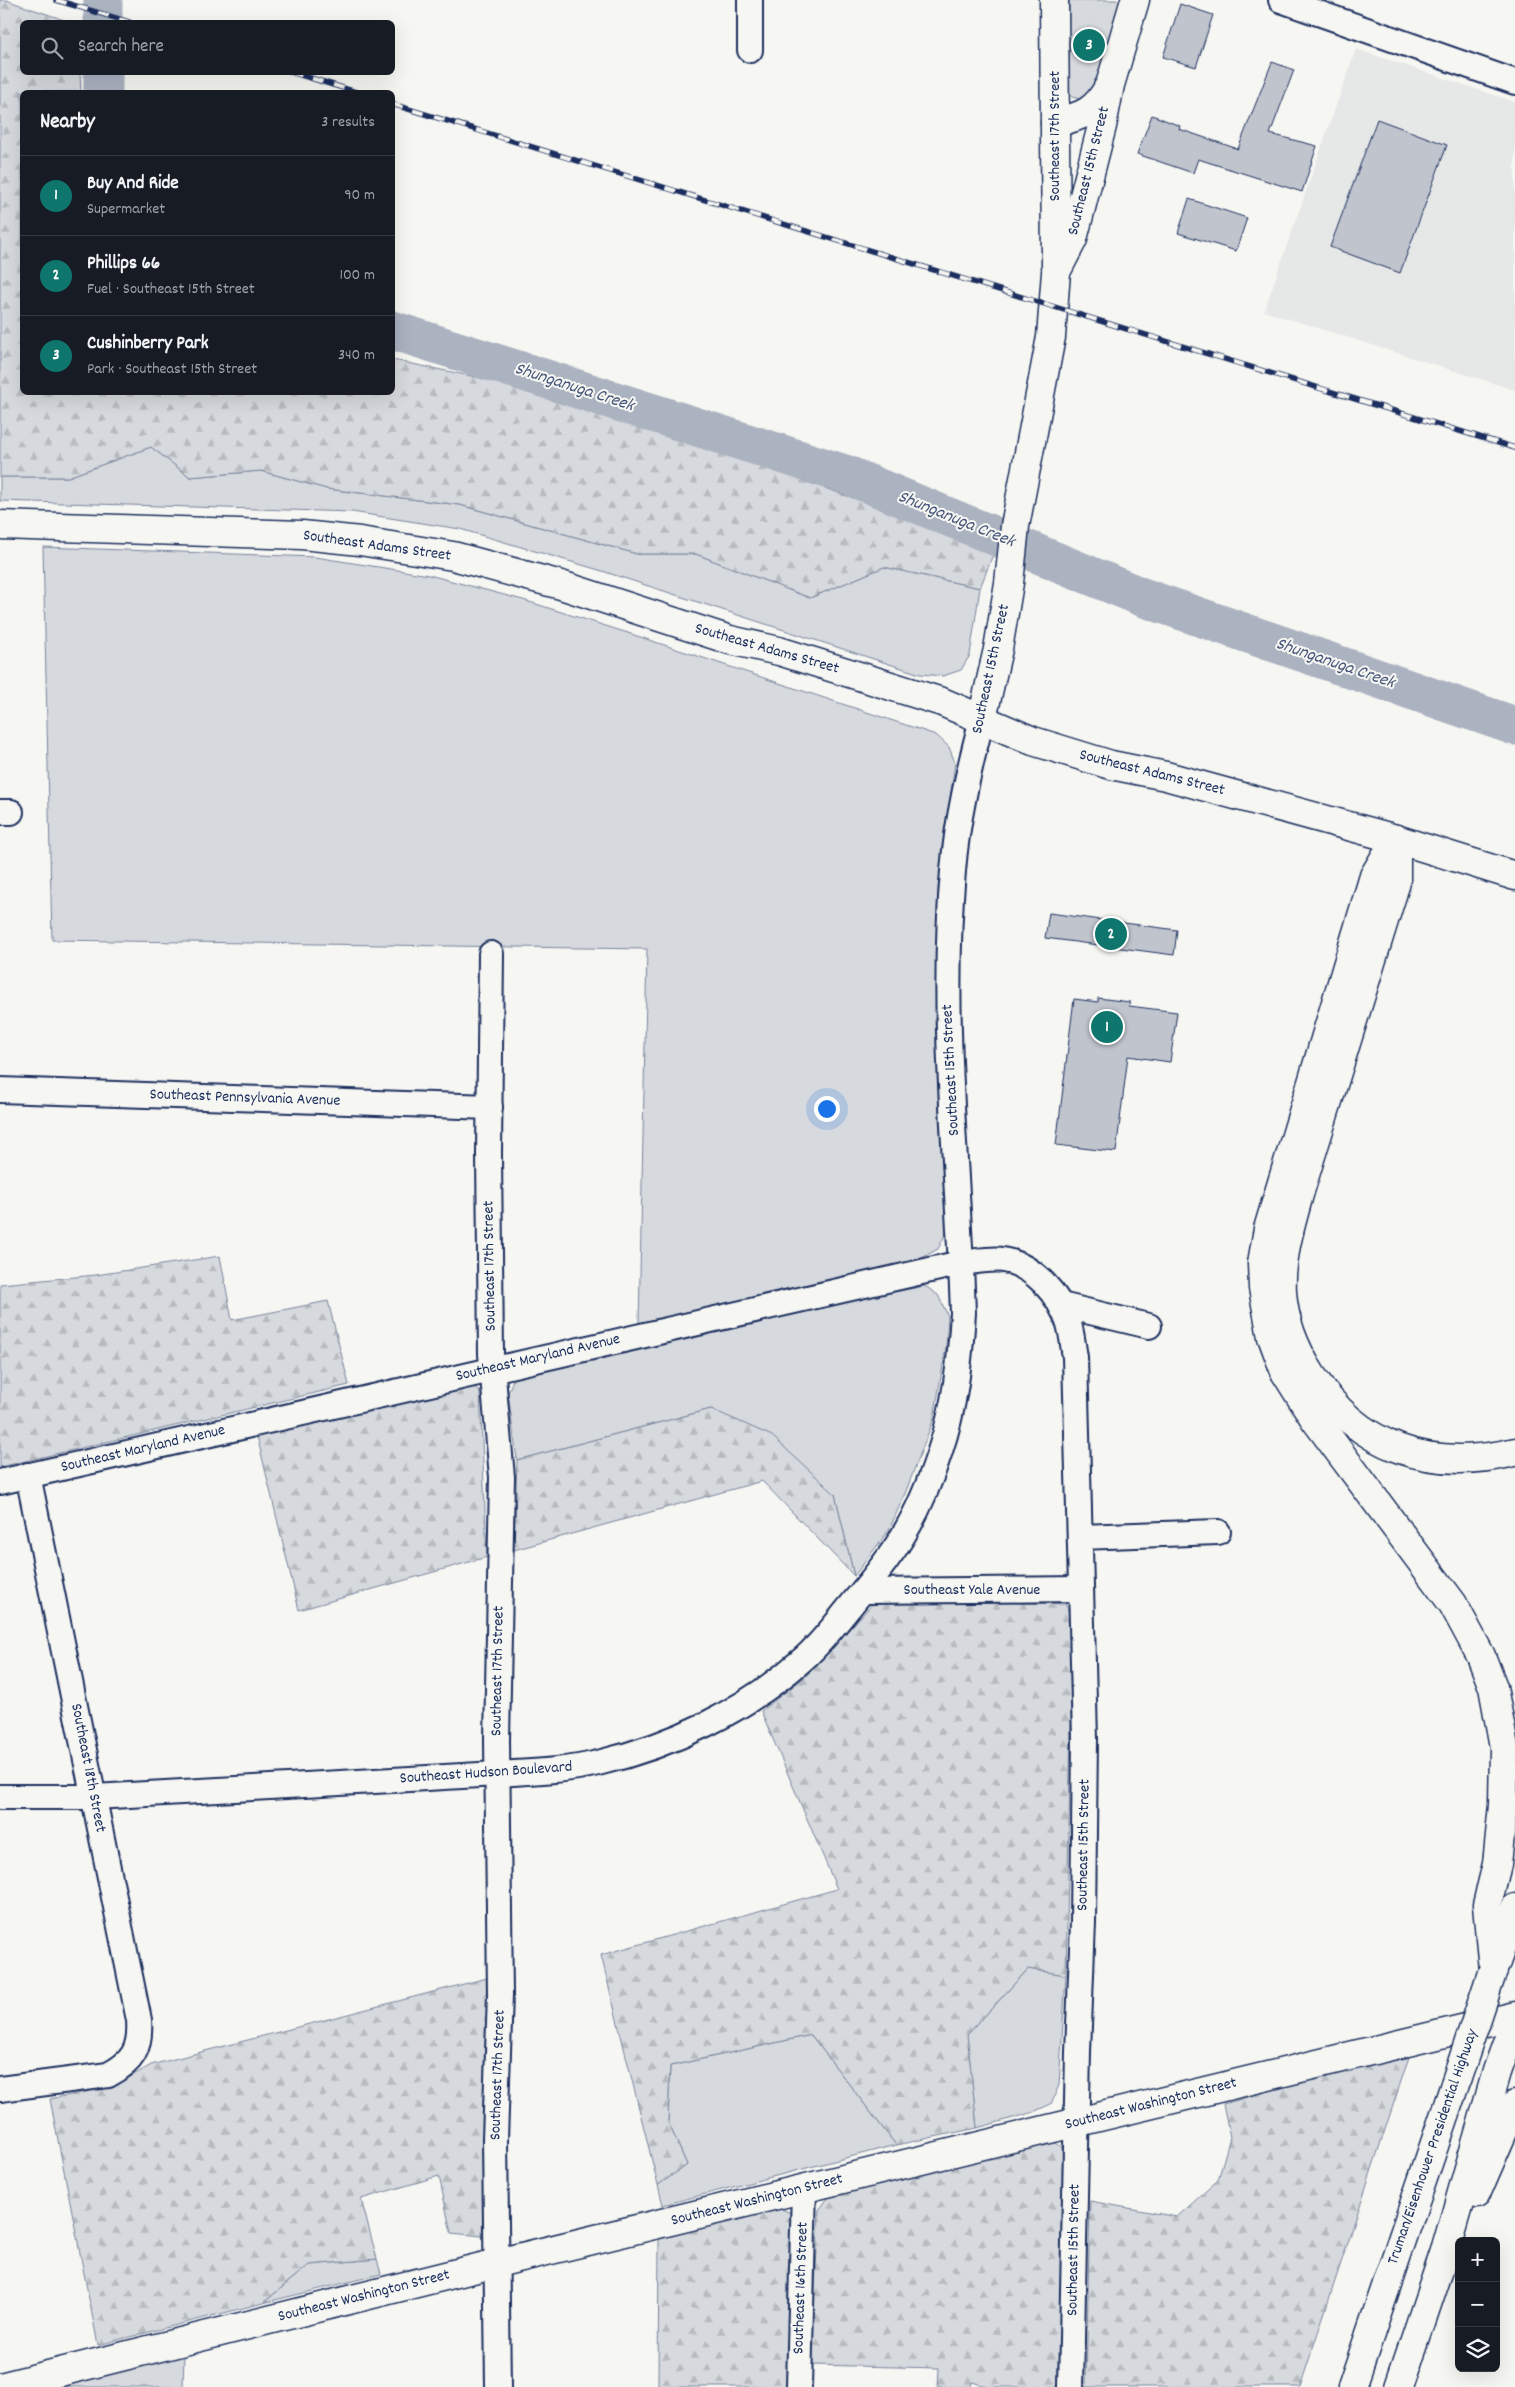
<!DOCTYPE html>
<meta charset="utf-8">
<style>
:root{--surface:#171b24;--page:#242831;--text:#f1f3f6;--muted:#9ea1a6;--line:#363941;--accent:#0f766e}
body{margin:0;font-family:Dekko,sans-serif;background:var(--page);color:var(--text)}
.controls{position:absolute;right:15px;bottom:15px;display:grid;overflow:hidden;border-radius:8px;box-shadow:0 5px 20px #0002}
.controls button{width:45px;height:45px;display:grid;place-items:center;padding:0;border:0;border-bottom:1px solid var(--line);background:var(--surface);color:var(--text);font:25px sans-serif}
.you{position:absolute;left:826px;top:1108px;width:18px;height:18px;margin:-12px;border:4px solid #fff;border-radius:50%;background:#1a73e8;box-shadow:0 0 0 8px #1a73e833}
.badge{display:grid;place-items:center;width:32px;height:32px;border-radius:50%;background:var(--accent);color:#fff;font-size:16px;font-weight:700}
.pin{position:absolute;translate:-50% -50%;border:2px solid #fff;box-shadow:0 1px 5px #0006}
.list{margin:0;padding:0;list-style:none}
h2{display:flex;justify-content:space-between;align-items:center;height:65px;margin:0;padding:0 20px;font-size:21px}
h2 small{font-size:16px;font-weight:400;color:var(--muted)}
.list li{display:grid;grid-template-columns:32px 1fr auto;gap:15px;align-items:center;box-sizing:border-box;height:80px;padding:0 20px;border-top:1px solid var(--line)}
.list b{display:block;font-size:19px;white-space:nowrap}
.list p{margin:0;font-size:16px;white-space:nowrap;color:var(--muted)}
.list em{font-size:16px;font-style:normal;color:var(--muted)}
.icon{flex:none;width:28px;height:28px;fill:none;stroke:currentColor;stroke-width:2;stroke-linecap:round;stroke-linejoin:round}
.map{position:relative;flex:none;width:1515px;height:2387px;overflow:hidden}
.search{position:absolute;background:var(--surface);box-shadow:0 5px 20px #0002;left:20px;top:20px;width:375px;height:55px;display:flex;align-items:center;gap:12px;box-sizing:border-box;padding:0 18px;border-radius:8px;color:var(--muted);font-size:19px}
.panel{position:absolute;background:var(--surface);box-shadow:0 5px 20px #0002;left:20px;top:90px;width:375px;height:305px;border-radius:8px}
.map>svg:first-child{display:block}
.built{fill:#e6e7e7}
.green{fill:#d6d9dd;stroke:#78849e}
.forest{fill:url(#forest-firs);stroke:#78849e}
.lines{fill:none;stroke-linecap:round;stroke-linejoin:round}
.river{stroke:#abb2c0;stroke-width:39}
.building{fill:#c0c4cd;stroke:#1b2f5e}
.minor-casing{stroke:#1b2f5e;stroke-width:28}
.tertiary-casing{stroke:#1b2f5e;stroke-width:31}
.secondary-casing{stroke:#1b2f5e;stroke-width:31}
.motorway-casing{stroke:#1b2f5e;stroke-width:31}
.minor{stroke:#f6f6f2;stroke-width:24}
.tertiary{stroke:#f6f6f2;stroke-width:28}
.secondary{stroke:#f6f6f2;stroke-width:28}
.motorway{stroke:#f6f6f2;stroke-width:28}
.rail-casing{stroke:#1b2f5e;stroke-width:5.5}
.rail{stroke:#f6f6f2;stroke-width:4;stroke-dasharray:11;stroke-linecap:butt}
.motorway-bridge-casing{stroke:#1b2f5e;stroke-width:31;stroke-linecap:butt}
.motorway-bridge{stroke:#f6f6f2;stroke-width:28}
.labels{text-anchor:middle;dominant-baseline:central;stroke-width:4;stroke-linejoin:round;paint-order:stroke}
.street-label{font-size:16px;fill:#1b2f5e;stroke:#f6f6f2}
.water-label{font-size:18px;font-style:italic;fill:#46567b;stroke:#f6f6f2}
</style>
<div class="map">
<svg width="1515" height="2387" viewBox="0 0 1515 2387">
<defs>
<pattern id="forest-firs" width="22" height="20" patternUnits="userSpaceOnUse" patternTransform="scale(1.25)"><rect width="22" height="20" fill="#d6d9dd"/><path d="M5 1l3.5 6h-7zM16 11l3.5 6h-7z" fill="#b7bbc0"/></pattern>
</defs>
<rect width="100%" height="100%" fill="#f6f6f2"/>
<filter id="ink" filterUnits="userSpaceOnUse"><feTurbulence type="fractalNoise" baseFrequency=".02" numOctaves="2"/><feDisplacementMap in="SourceGraphic" scale="10" xChannelSelector="R" yChannelSelector="G"/><feConvolveMatrix kernelMatrix="1 2 1 2 8 2 1 2 1" color-interpolation-filters="sRGB"/></filter>
<g filter="url(#ink)">
<!-- built -->
<path class="built" d="M1356,49L1515,102V390L1264,311Z"/>
<!-- green -->
<g class="green">
<path d="M1069,0H1123L1094,90L1083,100L1072,97L1068,91Z"/>
<path d="M151,447L190,477L261,471L327,489L460,505L637,554H696L810,598L884,567L980,588L970,655L961,670L943,676L920,674L599,570L460,529L352,512L0,501V477H68Z"/>
<path d="M43,547L315,557L429,575L523,600L628,633L936,735L949,747L955,763L938,888L936,1013L946,1233L938,1249L920,1259L639,1323L647,949L52,940Z"/>
<path d="M925,1286L938,1295L948,1316L946,1347L934,1418L906,1491L889,1530L854,1576L835,1494L711,1409L517,1460L508,1393L514,1377L529,1360Z"/>
<path d="M1028,1969L1066,1975L1059,2085L1051,2104L1031,2113L977,2128L967,2035Z"/>
<path d="M811,2035L896,2145L663,2205L658,2185L687,2165L668,2122L670,2066Z"/>
<path d="M377,2259L381,2274L263,2303L309,2265Z"/>
<path d="M184,2355L183,2387H54Z"/>
</g>
<!-- forest -->
<g class="forest">
<path d="M0,0H6L70,22H22V72L80,73L81,92H22V392H392L393,360L476,377L599,410L891,511L994,552L980,588L884,567L810,598L696,554H637L460,505L327,489L261,471L190,477L151,447L68,477H0Z"/>
<path d="M220,1256L232,1320L328,1301L349,1385L0,1467V1284L96,1275Z"/>
<path d="M471,1384L480,1392L487,1557L299,1610L256,1432Z"/>
<path d="M711,1409L772,1436L835,1494L854,1576L762,1481L514,1550L517,1460Z"/>
<path d="M877,1599L1065,1604L1073,1619L1066,1975L1028,1969L967,2035L977,2128L896,2145L811,2035L670,2066L668,2122L687,2165L658,2185L601,1955L837,1889L761,1711L805,1677Z"/>
<path d="M491,1977L482,2236L451,2233L439,2176L361,2199L377,2259L309,2265L263,2303L98,2345L50,2099C92,2091 113,2088 151,2065Z"/>
<path d="M1411,2051L1300,2387H1086L1090,2201L1177,2217L1218,2180L1230,2137L1223,2104Z"/>
<path d="M1051,2140L1062,2147L1063,2164L1058,2387H990L972,2382L971,2387H938L939,2368L811,2365L819,2210L828,2198Z"/>
<path d="M779,2208L791,2213L796,2232L789,2387H658L659,2239Z"/>
</g>
<g class="lines">
<!-- river -->
<g class="river">
<path d="M103,0V22"/>
<path d="M103,72V92"/>
<path d="M392,330L845,474L1142,597L1515,726"/>
</g>
</g>
<!-- building -->
<g class="building">
<path d="M1180,4L1213,15L1196,67L1163,57Z"/>
<path d="M1272,62L1294,70L1270,134L1317,146L1302,192L1198,159L1193,173L1137,154L1152,115L1180,126L1179,129L1238,149Z"/>
<path d="M1377,119L1447,145L1400,273L1330,247Z"/>
<path d="M1189,199L1247,218L1236,251L1178,233Z"/>
<path d="M1049,913L1177,930L1174,955L1045,938Z"/>
<path d="M1098,998L1130,1002L1129,1006L1177,1012L1170,1062L1128,1056L1116,1152L1056,1145L1074,999L1098,1002Z"/>
</g>
<g class="lines">
<defs>
<g id="minor">
<path d="M750,0V50"/>
<path d="M1281,0L1515,82"/>
<path d="M0,812H11"/>
<path d="M491,954L489,1154L491,1354L502,1477L497,1740L500,1994L495,2139L498,2387"/>
<path d="M0,1090L490,1107"/>
<path d="M1061,1305L1149,1326"/>
<path d="M0,1482L961,1263C974,1262 990,1258 1003,1260C1034,1265 1059,1295 1069,1324C1072,1334 1073,1346 1075,1357L1085,1739L1083,1922L1078,2052L1071,2387"/>
<path d="M1080,1537L1218,1532"/>
<path d="M863,1591L1081,1589"/>
<path d="M0,1797H94L497,1774C531,1772 565,1771 598,1763C673,1745 745,1711 802,1660C821,1644 836,1623 852,1604C870,1582 890,1558 904,1534C919,1509 931,1479 940,1451C955,1407 960,1360 963,1313C958,1166 940,1018 953,871C957,820 969,769 982,719"/>
<path d="M0,2089L108,2075C133,2062 141,2049 139,2020L28,1475"/>
<path d="M799,2387L804,2188"/>
</g>
<g id="tertiary">
<path d="M1054,0L1056,266"/>
<path d="M1055,123C1082,116 1096,112 1109,86"/>
<path d="M982,719L998,649L1009,583L1015,526L1051,337L1056,272L1073,239L1102,126L1110,85L1135,0"/>
<path d="M0,2387L497,2263L1515,2016"/>
</g>
<path id="secondary" d="M0,525L302,535L360,541L453,556L561,585L730,640L779,651L942,702L1033,741L1111,765L1166,776L1396,839L1515,876"/>
<g id="motorway">
<path d="M1396,839L1374,876L1268,1229L1262,1263L1263,1288L1272,1337L1285,1372L1314,1418L1453,1604L1481,1656L1493,1687L1504,1747L1503,1805L1497,1864L1487,1905L1493,1970"/>
<path d="M1396,840V882L1300,1191C1291,1224 1280,1258 1282,1292C1284,1322 1295,1349 1311,1374C1358,1449 1431,1472 1515,1452"/>
<path d="M1496,1962L1515,1908"/>
<path d="M1476,2194L1515,2104"/>
<path d="M1352,2387L1455,2084"/>
<path d="M1399,2387L1446,2248L1497,2071L1515,2021"/>
</g>
</defs>
<!-- minor casing -->
<use href="#minor" class="minor-casing"/>
<!-- tertiary casing -->
<use href="#tertiary" class="tertiary-casing"/>
<!-- secondary casing -->
<use href="#secondary" class="secondary-casing"/>
<!-- motorway casing -->
<use href="#motorway" class="motorway-casing"/>
<!-- minor -->
<use href="#minor" class="minor"/>
<!-- tertiary -->
<use href="#tertiary" class="tertiary"/>
<!-- secondary -->
<use href="#secondary" class="secondary"/>
<!-- motorway -->
<use href="#motorway" class="motorway"/>
<defs>
<g id="rail">
<path d="M56,0L129,22"/>
<path d="M291,72L356,92"/>
<path d="M392,104L1515,448"/>
</g>
</defs>
<!-- rail casing -->
<use href="#rail" class="rail-casing"/>
<!-- rail -->
<use href="#rail" class="rail"/>
<defs>
<path id="motorway-bridge" d="M1455,2084L1493,1970"/>
</defs>
<!-- motorway-bridge casing -->
<use href="#motorway-bridge" class="motorway-bridge-casing"/>
<!-- motorway-bridge -->
<use href="#motorway-bridge" class="motorway-bridge"/>
</g>
</g>
<g class="labels">
<!-- street labels -->
<g class="street-label">
<text transform="translate(1055 136) rotate(-90)">Southeast 17th Street</text>
<text transform="translate(1089 171) rotate(-76)">Southeast 15th Street</text>
<text transform="translate(377 546) rotate(8)">Southeast Adams Street</text>
<text transform="translate(767 649) rotate(16)">Southeast Adams Street</text>
<text transform="translate(991 669) rotate(-78)">Southeast 15th Street</text>
<text transform="translate(1152 773) rotate(14)">Southeast Adams Street</text>
<text transform="translate(951 1070) rotate(-93)">Southeast 15th Street</text>
<text transform="translate(245 1098) rotate(2)">Southeast Pennsylvania Avenue</text>
<text transform="translate(490 1266) rotate(-91)">Southeast 17th Street</text>
<text transform="translate(538 1358) rotate(-13)">Southeast Maryland Avenue</text>
<text transform="translate(143 1449) rotate(-13)">Southeast Maryland Avenue</text>
<text x="972" y="1590">Southeast Yale Avenue</text>
<text transform="translate(498 1671) rotate(-89)">Southeast 17th Street</text>
<text transform="translate(88 1768) rotate(79)">Southeast 18th Street</text>
<text transform="translate(486 1773) rotate(-4)">Southeast Hudson Boulevard</text>
<text transform="translate(1084 1845) rotate(-89)">Southeast 15th Street</text>
<text transform="translate(498 2075) rotate(-88)">Southeast 17th Street</text>
<text transform="translate(1151 2104) rotate(-14)">Southeast Washington Street</text>
<text transform="translate(1433 2147) rotate(-71)">Truman/Eisenhower Presidential Highway</text>
<text transform="translate(757 2200) rotate(-14)">Southeast Washington Street</text>
<text transform="translate(1074 2250) rotate(-89)">Southeast 15th Street</text>
<text transform="translate(801 2288) rotate(-88)">Southeast 16th Street</text>
<text transform="translate(364 2296) rotate(-14)">Southeast Washington Street</text>
</g>
<!-- water labels -->
<g class="water-label">
<text transform="translate(574 388) rotate(18)">Shunganuga Creek</text>
<text transform="translate(956 520) rotate(22)">Shunganuga Creek</text>
<text transform="translate(1335 664) rotate(19)">Shunganuga Creek</text>
</g>
</g>
</svg>
<div class="controls">
<button>+</button>
<button>−</button>
<button><svg class="icon" aria-label="layers" viewBox="0 0 24 24"><path d="M12 4l9 5-9 5-9-5zM3 14l9 5 9-5"/></svg></button>
</div>
<div class="you"></div>
<div class="pin badge" style="left:1107px;top:1027px">1</div>
<div class="pin badge" style="left:1111px;top:934px">2</div>
<div class="pin badge" style="left:1089px;top:45px">3</div>
<div class="search"><svg class="icon" aria-label="search" viewBox="0 0 24 24"><circle cx="10" cy="10" r="6"/><path d="M15 15l6 6"/></svg>Search here</div>
<section class="panel">
<h2>Nearby<small>3 results</small></h2>
<ul class="list">
<li><span class="badge">1</span><div><b>Buy And Ride</b><p>Supermarket</p></div><em>90 m</em></li>
<li><span class="badge">2</span><div><b>Phillips 66</b><p>Fuel · Southeast 15th Street</p></div><em>100 m</em></li>
<li><span class="badge">3</span><div><b>Cushinberry Park</b><p>Park · Southeast 15th Street</p></div><em>340 m</em></li>
</ul>
</section>
</div>
